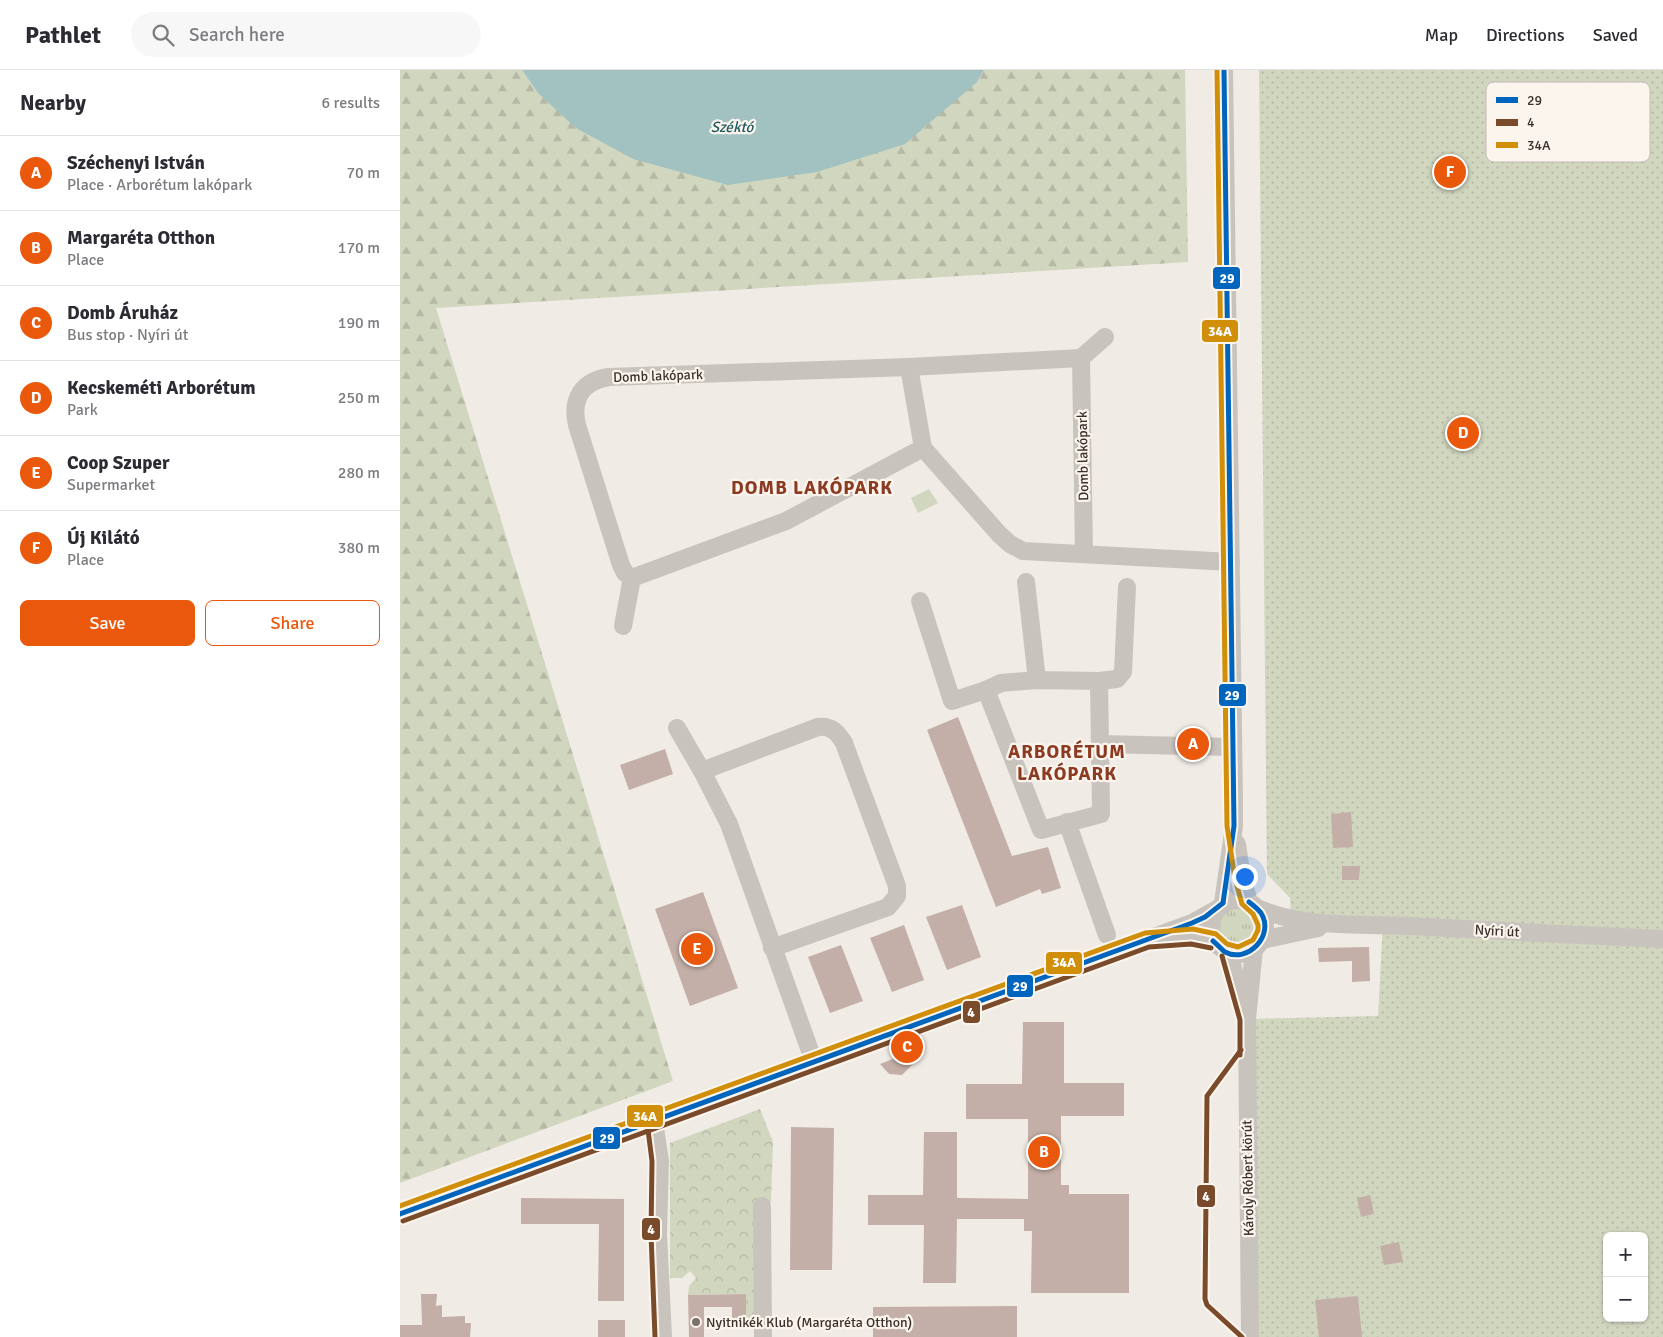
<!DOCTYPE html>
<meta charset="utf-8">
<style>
:root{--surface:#fff;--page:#f7f7f7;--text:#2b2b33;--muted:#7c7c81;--line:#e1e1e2;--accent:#ea580c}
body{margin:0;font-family:Signika,sans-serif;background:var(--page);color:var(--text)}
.controls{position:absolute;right:15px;bottom:15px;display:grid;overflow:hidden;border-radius:8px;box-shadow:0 1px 4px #0004}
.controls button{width:45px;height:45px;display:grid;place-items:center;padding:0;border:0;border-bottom:1px solid var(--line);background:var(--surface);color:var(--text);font:25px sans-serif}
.you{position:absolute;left:844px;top:806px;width:18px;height:18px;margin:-12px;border:4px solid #fff;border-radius:50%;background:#1a73e8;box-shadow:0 0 0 8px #1a73e833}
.badge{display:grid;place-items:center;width:32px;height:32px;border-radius:50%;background:var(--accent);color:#fff;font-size:16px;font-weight:700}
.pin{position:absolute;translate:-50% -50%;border:2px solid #fff;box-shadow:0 1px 5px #0006}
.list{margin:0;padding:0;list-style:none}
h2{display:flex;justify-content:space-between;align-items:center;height:65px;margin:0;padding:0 20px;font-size:21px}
h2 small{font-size:16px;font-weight:400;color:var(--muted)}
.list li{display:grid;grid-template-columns:32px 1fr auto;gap:15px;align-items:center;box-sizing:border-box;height:75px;padding:0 20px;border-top:1px solid var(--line)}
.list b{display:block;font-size:19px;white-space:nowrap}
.list p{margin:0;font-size:16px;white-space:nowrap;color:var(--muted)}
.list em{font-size:16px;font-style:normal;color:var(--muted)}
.actions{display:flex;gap:10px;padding:15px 20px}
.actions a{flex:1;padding:11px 0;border:1px solid var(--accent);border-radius:8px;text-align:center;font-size:18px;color:var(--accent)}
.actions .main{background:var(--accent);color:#fff}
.icon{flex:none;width:28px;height:28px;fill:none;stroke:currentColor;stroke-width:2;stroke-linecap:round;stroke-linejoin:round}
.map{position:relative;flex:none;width:1263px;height:1267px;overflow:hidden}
header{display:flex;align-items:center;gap:30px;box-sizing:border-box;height:70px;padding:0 25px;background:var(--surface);border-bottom:1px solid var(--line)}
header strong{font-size:24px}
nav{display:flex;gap:28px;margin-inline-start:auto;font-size:18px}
.search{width:350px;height:45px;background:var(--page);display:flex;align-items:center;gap:12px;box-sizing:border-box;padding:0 18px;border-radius:28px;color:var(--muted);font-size:19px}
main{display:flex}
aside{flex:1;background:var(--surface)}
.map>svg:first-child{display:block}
.grass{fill:url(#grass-tufts)}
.forest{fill:url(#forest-firs)}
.park{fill:url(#park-crowns)}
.garden{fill:url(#garden-dots);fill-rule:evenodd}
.pitch{fill:#d1d6bf}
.water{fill:#a1c2c1}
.building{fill:#c3afa7}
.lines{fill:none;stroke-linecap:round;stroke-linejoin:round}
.minor{stroke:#c9c3be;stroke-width:18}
.bus-1-casing{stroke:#fbf5ee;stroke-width:9}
.bus-2-casing{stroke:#fbf5ee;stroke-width:9}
.bus-3-casing{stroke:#fbf5ee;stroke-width:9}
.bus-1{stroke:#0065bd;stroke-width:5}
.bus-2{stroke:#7a4b2a;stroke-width:5}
.bus-3{stroke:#d18e09;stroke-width:5}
.poi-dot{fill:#7a716c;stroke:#fbf5ee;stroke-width:2}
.labels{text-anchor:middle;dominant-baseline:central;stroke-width:4.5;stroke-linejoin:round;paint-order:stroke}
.street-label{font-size:14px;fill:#3b302b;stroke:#fbf5ee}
.poi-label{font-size:14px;fill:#3b302b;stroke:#fbf5ee;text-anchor:start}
.water-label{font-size:15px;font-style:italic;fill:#1f5a5e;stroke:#fbf5ee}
.district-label{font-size:19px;font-weight:bold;letter-spacing:1px;fill:#8c3b22;stroke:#fbf5ee}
.key{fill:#fbf5ee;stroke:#c1bab4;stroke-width:1}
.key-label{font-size:14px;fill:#3b302b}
.line-badge{stroke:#fbf5ee;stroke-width:2}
.badge-label{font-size:14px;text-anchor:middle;font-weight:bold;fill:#fff}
</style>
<header>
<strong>Pathlet</strong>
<div class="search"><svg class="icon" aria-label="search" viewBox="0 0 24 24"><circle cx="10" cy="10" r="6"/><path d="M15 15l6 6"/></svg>Search here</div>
<nav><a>Map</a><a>Directions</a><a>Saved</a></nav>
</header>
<main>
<aside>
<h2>Nearby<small>6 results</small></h2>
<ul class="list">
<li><span class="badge">A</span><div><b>Széchenyi István</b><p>Place · Arborétum lakópark</p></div><em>70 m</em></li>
<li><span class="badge">B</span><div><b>Margaréta Otthon</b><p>Place</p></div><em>170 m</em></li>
<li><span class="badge">C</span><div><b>Domb Áruház</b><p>Bus stop · Nyíri út</p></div><em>190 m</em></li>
<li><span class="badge">D</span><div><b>Kecskeméti Arborétum</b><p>Park</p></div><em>250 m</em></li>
<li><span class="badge">E</span><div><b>Coop Szuper</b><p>Supermarket</p></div><em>280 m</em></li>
<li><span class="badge">F</span><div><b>Új Kilátó</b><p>Place</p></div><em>380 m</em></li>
</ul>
<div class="actions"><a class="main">Save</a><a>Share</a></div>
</aside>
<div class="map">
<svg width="1263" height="1267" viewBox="0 0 1263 1267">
<defs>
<pattern id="grass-tufts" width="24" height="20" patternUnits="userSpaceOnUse" patternTransform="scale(1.25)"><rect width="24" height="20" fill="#d1d6bf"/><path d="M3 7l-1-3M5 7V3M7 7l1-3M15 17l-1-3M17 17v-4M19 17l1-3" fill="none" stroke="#b4b8a4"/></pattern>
<pattern id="forest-firs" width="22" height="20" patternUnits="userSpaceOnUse" patternTransform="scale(1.25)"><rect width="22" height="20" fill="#d1d6bf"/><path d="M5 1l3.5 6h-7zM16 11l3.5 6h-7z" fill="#b4b8a4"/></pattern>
<pattern id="park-crowns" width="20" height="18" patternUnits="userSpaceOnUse" patternTransform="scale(1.25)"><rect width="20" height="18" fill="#d1d6bf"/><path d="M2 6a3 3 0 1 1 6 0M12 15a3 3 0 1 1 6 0" fill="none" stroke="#b4b8a4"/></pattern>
<pattern id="garden-dots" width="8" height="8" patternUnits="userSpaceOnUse" patternTransform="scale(1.25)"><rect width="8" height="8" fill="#d1d6bf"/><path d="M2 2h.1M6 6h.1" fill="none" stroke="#b4b8a4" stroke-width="1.8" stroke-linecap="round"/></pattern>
</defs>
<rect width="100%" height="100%" fill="#f0ebe5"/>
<!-- grass -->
<circle class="grass" cx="838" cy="857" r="21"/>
<!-- forest -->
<path class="forest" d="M0,0H122L138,23L577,12L584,0H785L788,192L36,238L273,1011L0,1113Z"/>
<!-- park -->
<path class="park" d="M360,1039L373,1072L371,1132H358L360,1254H346V1224L288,1225L289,1216L296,1208L290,1201L282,1208H270V1073Z"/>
<!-- garden -->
<path class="garden" d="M859,0H1263V1267H850L847,949L978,946L983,852L891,845L890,828L867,804ZM1207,1166H1244V1248H1207Z"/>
<!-- pitch -->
<path class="pitch" d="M529,419L538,433L518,443L511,428Z"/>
<!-- water -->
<path class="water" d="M122,0H584L577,12L505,74L417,102L328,115L233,89L176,58L138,23Z"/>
<!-- building -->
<g class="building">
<path d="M1045,93L1059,98L1054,110L1041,106Z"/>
<path d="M558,647L612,786L648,777L661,818L642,824L640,819L596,837L527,660Z"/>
<path d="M265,679L273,704L229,720L220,695Z"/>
<path d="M951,742L953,777L933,778L931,744Z"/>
<path d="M942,796H960L959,810H942Z"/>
<path d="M303,822L338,918L290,936L255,839Z"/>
<path d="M562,835L581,887L547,900L526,847Z"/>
<path d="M504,855L524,910L492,922L470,868Z"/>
<path d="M441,875L463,931L430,943L408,887Z"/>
<path d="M969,877L970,911L952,912V891L919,892L918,878Z"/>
<path d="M623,952H664V1013H724V1046H661V1115H669V1124H729V1223H631L632,1161H624V1149H557L556,1213H523L524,1155H468V1125H523L524,1062H557V1128L628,1129V1049H566V1014H622Z"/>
<path d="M513,981V994L502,1005L489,1004L480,994Z"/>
<path d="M391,1057L434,1058L432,1200H390Z"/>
<path d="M970,1125L974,1144L961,1147L957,1128Z"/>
<path d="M121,1128L224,1129V1231H198L199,1154H121Z"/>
<path d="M999,1172L1003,1192L984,1195L980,1176Z"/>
<path d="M21,1224H37L36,1236L42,1235V1247L65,1246V1253H71L70,1267H0V1255H22Z"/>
<path d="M346,1224V1254L332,1255V1237H304V1267H289L288,1225Z"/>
<path d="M958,1226L962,1267H919L915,1230Z"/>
<path d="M617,1236V1267H473V1237Z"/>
<rect x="198" y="1250" width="27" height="17"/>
</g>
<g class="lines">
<!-- minor -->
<g class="minor">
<path d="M681,288L705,267"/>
<path d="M509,297L523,378"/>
<path d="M684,484L681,288L509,297L209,307C182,311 171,329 177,355L221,495L225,503L232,508L386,451L523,378L599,464L610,474L623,481L831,492"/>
<path d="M626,512L637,610"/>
<path d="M520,531L552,631L586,620"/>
<path d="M223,556L232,508"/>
<path d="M699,611L717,609L723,602L727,517"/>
<path d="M277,658L302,701L329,754L414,992"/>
<path d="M700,674L699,611L637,610L601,613L586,620L641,760L701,744L700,674L833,677"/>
<path d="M302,701L418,657C431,655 438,663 444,673L497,816V826L488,837L372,878"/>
<path d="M667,752L707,865"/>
<path d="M837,774L842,808L849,832"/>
<circle cx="838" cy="857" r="27"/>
<path d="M823,833L834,756V733L824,0"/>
<path d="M859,839C911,859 955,853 1009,856C1094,861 1178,865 1263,869"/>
<path d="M767,868L792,866L813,871"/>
<path d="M862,870L918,858"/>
<path d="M829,884L844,938"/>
<path d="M254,1051L260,1091L258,1164L263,1267"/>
<path d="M362,1136L363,1267"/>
<path d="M0,1144L792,853L817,839"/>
<path d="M850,1267L847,949L854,879"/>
</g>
<defs>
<g id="bus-1">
<path d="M823,833L834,756L824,0"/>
<path d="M813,871C817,874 821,879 825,882C848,894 875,865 861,843C858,839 853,835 849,832"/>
<path d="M0,1144L792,853L805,847L823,833"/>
</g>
<g id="bus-2">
<path d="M822,886L840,950V985"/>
<path d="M841,980L807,1026L805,1229L807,1235L842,1267"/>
<path d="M247,1052L252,1091L251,1164L255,1267"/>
<path d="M3,1151L749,877L791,874L811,878"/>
</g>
<path id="bus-3" d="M0,1136L745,863L793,859L816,864L827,874L838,877L853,870L858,860V855L853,844L842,834L835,809L827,756L817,0"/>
</defs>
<!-- bus-1 casing -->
<use href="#bus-1" class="bus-1-casing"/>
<!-- bus-2 casing -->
<use href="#bus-2" class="bus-2-casing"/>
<!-- bus-3 casing -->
<use href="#bus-3" class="bus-3-casing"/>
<!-- bus-1 -->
<use href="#bus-1" class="bus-1"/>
<!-- bus-2 -->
<use href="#bus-2" class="bus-2"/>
<!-- bus-3 -->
<use href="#bus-3" class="bus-3"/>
</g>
<!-- markers -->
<circle class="poi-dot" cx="296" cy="1252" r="5"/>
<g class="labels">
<!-- street labels -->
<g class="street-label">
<text transform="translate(258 306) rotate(-2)">Domb lakópark</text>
<text transform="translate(683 386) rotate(-91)">Domb lakópark</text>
<text transform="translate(1097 861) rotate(3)">Nyíri út</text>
<text transform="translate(848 1108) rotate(-91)">Károly Róbert körút</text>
</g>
<!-- poi labels -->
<g class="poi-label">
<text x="306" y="1252">Nyitnikék Klub (Margaréta Otthon)</text>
</g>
<!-- water labels -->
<g class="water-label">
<text x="332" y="57">Széktó</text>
</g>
<!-- district labels -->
<g class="district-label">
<text x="412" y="418">DOMB LAKÓPARK</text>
<text x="667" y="682">ARBORÉTUM<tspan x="667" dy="22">LAKÓPARK</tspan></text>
</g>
</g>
<!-- legend -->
<rect x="1086" y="12" width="164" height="80" rx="8" class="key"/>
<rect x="1096" y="27" width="22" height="6" fill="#0065bd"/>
<rect x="1096" y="49" width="22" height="7" fill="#7a4b2a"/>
<rect x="1096" y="72" width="22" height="6" fill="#d18e09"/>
<g class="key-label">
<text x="1127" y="35">29</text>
<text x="1127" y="57">4</text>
<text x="1127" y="80">34A</text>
</g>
<g class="line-badge">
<rect x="812" y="196" width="29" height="24" rx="5" fill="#0065bd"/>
<rect x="801" y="249" width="38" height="24" rx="5" fill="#d18e09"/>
<rect x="818" y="613" width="29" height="24" rx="5" fill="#0065bd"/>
<rect x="645" y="881" width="38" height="24" rx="5" fill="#d18e09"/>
<rect x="606" y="904" width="28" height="24" rx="5" fill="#0065bd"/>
<rect x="562" y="930" width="19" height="24" rx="5" fill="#7a4b2a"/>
<rect x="226" y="1034" width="38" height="24" rx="5" fill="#d18e09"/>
<rect x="192" y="1056" width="29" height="24" rx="5" fill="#0065bd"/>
<rect x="796" y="1114" width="20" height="24" rx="5" fill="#7a4b2a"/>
<rect x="241" y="1147" width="20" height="24" rx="5" fill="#7a4b2a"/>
</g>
<g class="badge-label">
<text x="827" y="213">29</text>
<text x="820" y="266">34A</text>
<text x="832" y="630">29</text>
<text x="664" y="897">34A</text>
<text x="620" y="921">29</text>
<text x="571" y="947">4</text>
<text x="245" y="1051">34A</text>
<text x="207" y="1073">29</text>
<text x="806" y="1131">4</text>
<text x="251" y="1164">4</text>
</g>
</svg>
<div class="controls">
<button>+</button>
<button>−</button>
</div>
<div class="you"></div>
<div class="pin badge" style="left:793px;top:674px">A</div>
<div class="pin badge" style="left:644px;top:1082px">B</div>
<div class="pin badge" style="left:507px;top:977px">C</div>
<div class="pin badge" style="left:1063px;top:363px">D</div>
<div class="pin badge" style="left:297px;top:879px">E</div>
<div class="pin badge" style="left:1050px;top:102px">F</div>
</div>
</main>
